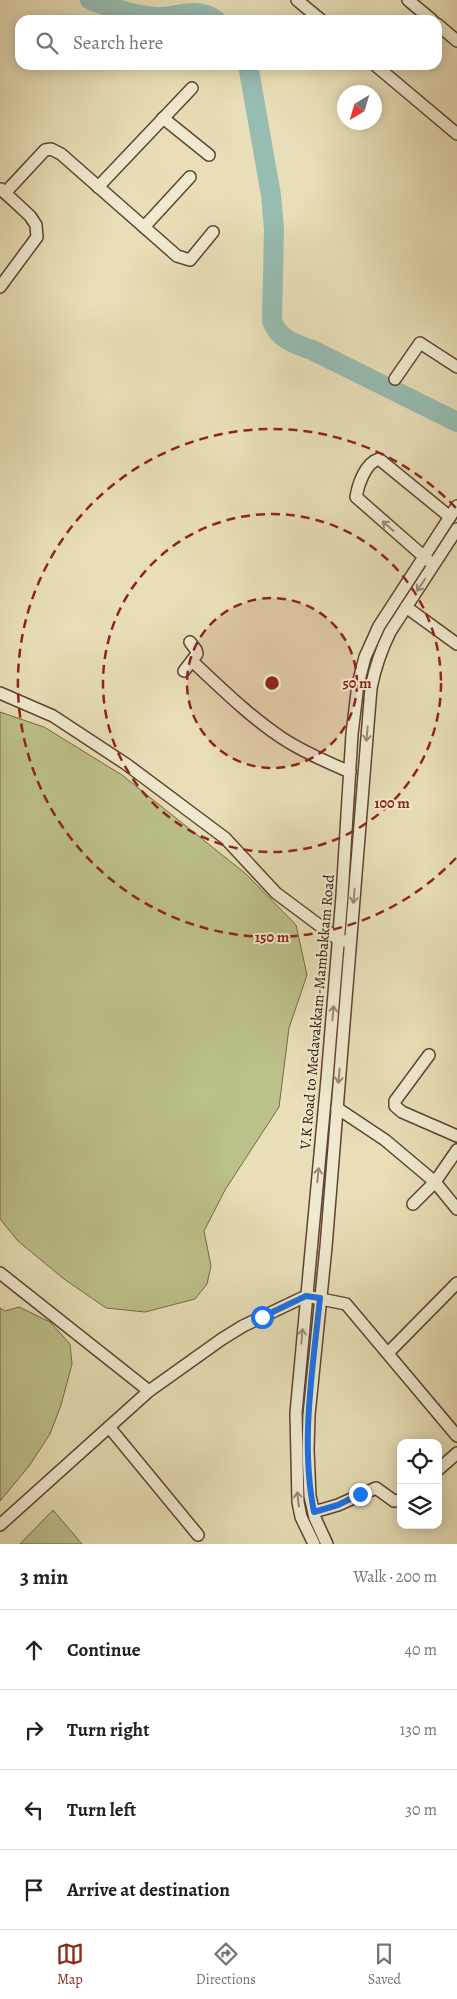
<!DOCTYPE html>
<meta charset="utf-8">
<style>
:root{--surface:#fff;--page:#f2f2f2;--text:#202124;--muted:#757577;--line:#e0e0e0;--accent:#8f2418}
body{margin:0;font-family:Alegreya,serif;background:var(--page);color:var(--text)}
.controls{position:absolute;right:15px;bottom:15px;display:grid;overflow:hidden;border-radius:10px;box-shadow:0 2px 12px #0003}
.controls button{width:45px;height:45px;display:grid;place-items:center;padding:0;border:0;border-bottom:1px solid var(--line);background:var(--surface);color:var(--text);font:25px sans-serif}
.compass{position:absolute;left:337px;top:85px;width:45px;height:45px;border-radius:50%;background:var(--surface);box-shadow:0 2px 12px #0003;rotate:218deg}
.stop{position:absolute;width:15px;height:15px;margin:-11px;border:4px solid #1a73e8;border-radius:50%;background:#fff}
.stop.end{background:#1a73e8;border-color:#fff;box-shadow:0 1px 5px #0008}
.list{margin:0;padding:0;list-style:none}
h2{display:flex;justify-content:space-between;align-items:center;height:65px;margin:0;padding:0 20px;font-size:21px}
h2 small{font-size:16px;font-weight:400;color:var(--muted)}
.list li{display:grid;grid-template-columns:32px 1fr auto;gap:15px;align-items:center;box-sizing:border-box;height:80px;padding:0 20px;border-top:1px solid var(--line)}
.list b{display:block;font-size:19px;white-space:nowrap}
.list em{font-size:16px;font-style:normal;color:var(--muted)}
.icon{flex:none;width:28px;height:28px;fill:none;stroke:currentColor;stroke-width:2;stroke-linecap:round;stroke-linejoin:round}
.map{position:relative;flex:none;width:457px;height:1544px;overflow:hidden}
.search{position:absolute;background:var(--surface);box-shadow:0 2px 12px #0003;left:15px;right:15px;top:15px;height:55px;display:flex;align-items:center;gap:12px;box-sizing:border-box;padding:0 18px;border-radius:15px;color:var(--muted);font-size:19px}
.sheet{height:385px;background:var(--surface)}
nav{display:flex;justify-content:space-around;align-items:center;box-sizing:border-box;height:70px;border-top:1px solid var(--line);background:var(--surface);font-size:14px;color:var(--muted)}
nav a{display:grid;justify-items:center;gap:2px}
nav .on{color:var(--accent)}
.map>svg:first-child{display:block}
.green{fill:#bcc08a;stroke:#766848}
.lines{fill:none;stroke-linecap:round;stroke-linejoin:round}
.river{stroke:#97bcb2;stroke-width:20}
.minor-casing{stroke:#5e4432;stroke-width:14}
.minor{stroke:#f0ead0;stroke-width:11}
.oneway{stroke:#9a8875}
.route{stroke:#1a73e8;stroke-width:6}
.ring{fill:none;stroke:#8f2418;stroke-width:2.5;stroke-dasharray:9 6}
.labels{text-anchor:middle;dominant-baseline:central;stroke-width:4;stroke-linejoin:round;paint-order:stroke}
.street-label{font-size:15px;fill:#301106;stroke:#f0ead0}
.centre{fill:#8f2418;stroke:#f0ead0;stroke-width:2.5}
.ring-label{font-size:15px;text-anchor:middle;font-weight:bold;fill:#8f2418;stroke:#f0ead0;stroke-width:4;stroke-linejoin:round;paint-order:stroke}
</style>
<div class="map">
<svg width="457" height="1544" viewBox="0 0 457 1544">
<rect width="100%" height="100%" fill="#e8deb7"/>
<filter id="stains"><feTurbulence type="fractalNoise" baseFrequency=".004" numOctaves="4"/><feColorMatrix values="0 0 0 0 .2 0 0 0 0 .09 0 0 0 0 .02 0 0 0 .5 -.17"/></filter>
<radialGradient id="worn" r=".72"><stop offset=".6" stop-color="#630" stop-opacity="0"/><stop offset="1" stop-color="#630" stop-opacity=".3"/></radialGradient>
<!-- green -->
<g class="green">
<path d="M0,712L44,727L122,775L246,874L296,925L307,975L289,1028L279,1107L225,1190L204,1231L211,1266L207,1284L195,1299L145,1312L106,1308L64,1279L18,1241L0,1219Z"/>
<path d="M19,1307L50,1322L70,1344L72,1364L61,1405L50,1434L29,1466L0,1501V1308L5,1311Z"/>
<path d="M53,1510L82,1544H20Z"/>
</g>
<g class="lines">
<!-- river -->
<g class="river">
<path d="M90,0C111,8 132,15 154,17C176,19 194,5 216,20"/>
<path d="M248,65L271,195L274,229L272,321C278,339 295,344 312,350L457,422"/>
</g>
<defs>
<g id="minor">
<path d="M297,0L321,20"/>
<path d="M408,0L432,20"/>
<path d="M437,24L457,41"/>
<path d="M375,65L457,134"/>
<path d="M163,118L209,155"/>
<path d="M98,187L192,88"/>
<path d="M5,193L45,150L51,149L61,154L177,256L190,260L213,232"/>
<path d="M144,227L190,177"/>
<path d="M0,287L37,237L36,225L30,216L1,189"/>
<path d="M395,379L420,343L457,367"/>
<path d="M429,561L356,497C358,485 365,463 379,459L450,517"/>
<path d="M406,607L457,644"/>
<path d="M192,661C221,688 249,716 282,738C303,752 327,762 350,772"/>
<path d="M184,671L197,654L196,650L190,642"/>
<path d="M0,693L53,716L126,764L225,838L276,893L339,940L345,941"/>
<path d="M429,1055L395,1101V1106L402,1112L457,1136"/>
<path d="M337,1108L385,1140L435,1182L457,1209"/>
<path d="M413,1204L435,1182L457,1150"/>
<path d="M0,1273L149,1391"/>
<path d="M388,1353L457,1283"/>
<path d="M109,1427L198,1535"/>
<path d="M438,1470L457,1453"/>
<path d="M314,1512L338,1505L376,1488L394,1501L401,1500"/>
<path d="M0,1525L149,1391L222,1339L243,1326L306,1296L346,1304L457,1436"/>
<path d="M314,1544L301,1517L298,1502L296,1413L327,1079L342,896L352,734L358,684L365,657L379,626L457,506"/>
<path d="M327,1544L315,1518L310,1496L308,1450L309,1415L326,1247L371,688C375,668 381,650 390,632L457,529"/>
</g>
</defs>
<!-- minor casing -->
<use href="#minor" class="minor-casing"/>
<!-- minor -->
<use href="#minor" class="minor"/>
</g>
<!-- one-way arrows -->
<defs><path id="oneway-shaft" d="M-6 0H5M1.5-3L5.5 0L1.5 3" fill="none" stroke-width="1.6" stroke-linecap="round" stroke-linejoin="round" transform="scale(1.25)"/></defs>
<g class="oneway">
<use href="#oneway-shaft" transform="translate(388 526) rotate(-139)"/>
<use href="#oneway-shaft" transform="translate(421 585) rotate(124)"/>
<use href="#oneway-shaft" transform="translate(367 734) rotate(95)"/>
<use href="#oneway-shaft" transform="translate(354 896) rotate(95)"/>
<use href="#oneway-shaft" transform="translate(333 1013) rotate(-85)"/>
<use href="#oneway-shaft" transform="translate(339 1076) rotate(95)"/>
<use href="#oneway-shaft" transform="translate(318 1175) rotate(-84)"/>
<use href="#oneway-shaft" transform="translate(302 1336) rotate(-85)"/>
<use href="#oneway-shaft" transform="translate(298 1499) rotate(-97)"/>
</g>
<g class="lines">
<!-- route -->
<path class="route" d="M262,1317L306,1296L320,1298C313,1368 300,1442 314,1512L338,1505L360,1494"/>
</g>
<!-- distance rings -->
<circle cx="272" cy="683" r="85" fill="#8f2418" fill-opacity=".12"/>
<g class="ring">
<circle cx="272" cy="683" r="85"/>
<circle cx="272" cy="683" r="169"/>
<path d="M456 858A254 254 0 1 1 456 508"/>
</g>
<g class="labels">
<!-- street labels -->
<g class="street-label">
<text transform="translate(317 1012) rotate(-85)">V.K Road to Medavakkam-Mambakkam Road</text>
</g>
</g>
<circle cx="272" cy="683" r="8" class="centre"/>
<g class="ring-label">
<text x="357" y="688">50 m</text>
<text x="392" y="808">100 m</text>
<text x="272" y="942">150 m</text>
</g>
<rect width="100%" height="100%" filter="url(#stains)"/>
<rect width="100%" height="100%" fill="url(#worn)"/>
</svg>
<div class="controls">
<button><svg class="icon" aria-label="locate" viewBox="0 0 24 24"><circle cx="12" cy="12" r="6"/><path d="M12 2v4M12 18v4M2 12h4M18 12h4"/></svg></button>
<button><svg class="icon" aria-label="layers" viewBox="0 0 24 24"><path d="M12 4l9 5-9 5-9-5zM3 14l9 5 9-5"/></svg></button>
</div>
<svg class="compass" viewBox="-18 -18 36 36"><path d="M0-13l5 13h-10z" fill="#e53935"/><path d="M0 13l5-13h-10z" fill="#757577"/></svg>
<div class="stop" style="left:262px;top:1317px"></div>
<div class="stop end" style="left:360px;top:1494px"></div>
<div class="search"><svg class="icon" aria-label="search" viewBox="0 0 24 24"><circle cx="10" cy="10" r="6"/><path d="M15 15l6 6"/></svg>Search here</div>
</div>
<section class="sheet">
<h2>3 min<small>Walk · 200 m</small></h2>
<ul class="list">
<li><svg class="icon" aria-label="ahead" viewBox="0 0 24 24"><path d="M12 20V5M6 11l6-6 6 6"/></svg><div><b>Continue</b></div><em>40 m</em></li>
<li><svg class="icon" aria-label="right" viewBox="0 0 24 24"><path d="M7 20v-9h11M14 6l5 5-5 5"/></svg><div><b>Turn right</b></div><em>130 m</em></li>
<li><svg class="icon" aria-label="left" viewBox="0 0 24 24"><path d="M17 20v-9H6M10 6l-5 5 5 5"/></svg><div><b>Turn left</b></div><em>30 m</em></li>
<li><svg class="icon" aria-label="arrive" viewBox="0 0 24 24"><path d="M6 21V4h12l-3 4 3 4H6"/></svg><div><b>Arrive at destination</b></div></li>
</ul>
</section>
<nav>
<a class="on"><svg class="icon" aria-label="map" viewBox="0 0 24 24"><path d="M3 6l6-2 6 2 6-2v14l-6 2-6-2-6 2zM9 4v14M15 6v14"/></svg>Map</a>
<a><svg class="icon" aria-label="directions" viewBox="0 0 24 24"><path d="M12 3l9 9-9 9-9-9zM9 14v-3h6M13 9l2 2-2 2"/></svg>Directions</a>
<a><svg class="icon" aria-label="saved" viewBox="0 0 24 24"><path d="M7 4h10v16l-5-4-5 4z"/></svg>Saved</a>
</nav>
